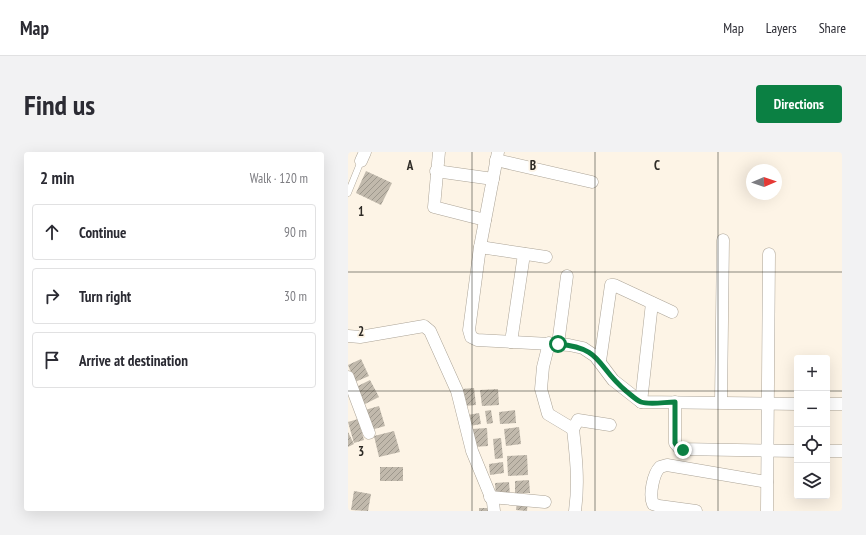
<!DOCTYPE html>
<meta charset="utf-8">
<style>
:root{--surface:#fff;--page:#f2f2f3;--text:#2b2b33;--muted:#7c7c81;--line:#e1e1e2;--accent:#0b8043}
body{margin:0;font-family:"PT Sans Narrow",sans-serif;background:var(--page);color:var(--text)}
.controls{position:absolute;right:12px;bottom:12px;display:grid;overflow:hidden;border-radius:4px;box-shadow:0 4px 16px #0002}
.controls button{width:36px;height:36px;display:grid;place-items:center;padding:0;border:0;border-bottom:1px solid var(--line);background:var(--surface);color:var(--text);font:20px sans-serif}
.compass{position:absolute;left:398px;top:12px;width:36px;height:36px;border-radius:50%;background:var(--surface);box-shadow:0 4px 16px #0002;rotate:88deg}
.stop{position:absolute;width:12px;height:12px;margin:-9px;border:3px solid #0b8043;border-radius:50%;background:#fff}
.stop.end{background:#0b8043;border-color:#fff;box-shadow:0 1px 4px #0008}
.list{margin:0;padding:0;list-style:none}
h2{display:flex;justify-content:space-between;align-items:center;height:52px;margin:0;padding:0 16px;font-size:17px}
h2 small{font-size:13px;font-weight:400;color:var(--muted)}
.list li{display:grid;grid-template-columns:26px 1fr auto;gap:12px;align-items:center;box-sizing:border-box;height:56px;margin:0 8px 8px;padding:0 8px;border:1px solid var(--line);border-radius:4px}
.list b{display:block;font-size:15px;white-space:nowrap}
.list em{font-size:13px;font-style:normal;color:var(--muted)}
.icon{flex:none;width:22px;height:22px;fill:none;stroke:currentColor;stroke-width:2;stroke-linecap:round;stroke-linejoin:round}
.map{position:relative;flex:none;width:494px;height:359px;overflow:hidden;border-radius:4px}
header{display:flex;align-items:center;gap:24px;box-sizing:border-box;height:56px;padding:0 20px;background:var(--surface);border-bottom:1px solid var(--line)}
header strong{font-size:19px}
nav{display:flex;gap:22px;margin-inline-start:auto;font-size:14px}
.intro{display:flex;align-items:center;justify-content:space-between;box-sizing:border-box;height:96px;padding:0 24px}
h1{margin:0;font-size:28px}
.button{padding:10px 18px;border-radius:4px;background:var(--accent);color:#fff;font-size:14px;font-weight:700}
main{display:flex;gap:24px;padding:0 24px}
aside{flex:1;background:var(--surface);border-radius:4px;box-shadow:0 4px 16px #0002}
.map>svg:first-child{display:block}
.building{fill:url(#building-hatch)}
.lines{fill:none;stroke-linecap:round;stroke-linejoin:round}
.lane-casing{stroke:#aca497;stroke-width:7}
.street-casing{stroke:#aca497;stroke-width:13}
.lane{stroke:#fff;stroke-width:6}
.street{stroke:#fff;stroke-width:12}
.route{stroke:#0b8043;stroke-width:5}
.grid{fill:none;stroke:#2e2b26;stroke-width:1;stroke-opacity:0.55}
.grid-label{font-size:13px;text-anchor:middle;font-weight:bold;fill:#2e2b26;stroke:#fdf4e6;stroke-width:3.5;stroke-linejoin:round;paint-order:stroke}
</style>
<header>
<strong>Map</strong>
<nav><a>Map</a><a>Layers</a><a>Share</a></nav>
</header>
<div class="intro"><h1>Find us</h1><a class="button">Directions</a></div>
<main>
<aside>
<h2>2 min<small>Walk · 120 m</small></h2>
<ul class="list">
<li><svg class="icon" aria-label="ahead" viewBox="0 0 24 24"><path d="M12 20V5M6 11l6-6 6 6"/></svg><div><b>Continue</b></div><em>90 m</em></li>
<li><svg class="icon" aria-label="right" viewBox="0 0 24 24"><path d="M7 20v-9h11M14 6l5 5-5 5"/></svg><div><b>Turn right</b></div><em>30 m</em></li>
<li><svg class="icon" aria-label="arrive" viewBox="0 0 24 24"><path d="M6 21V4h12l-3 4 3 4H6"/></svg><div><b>Arrive at destination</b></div></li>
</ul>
</aside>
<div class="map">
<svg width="494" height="359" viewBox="0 0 494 359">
<defs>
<pattern id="building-hatch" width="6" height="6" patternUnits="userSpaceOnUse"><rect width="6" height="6" fill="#c1b9ac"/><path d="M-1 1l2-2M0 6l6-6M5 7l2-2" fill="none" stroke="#9d978c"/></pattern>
</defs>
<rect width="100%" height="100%" fill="#fdf4e6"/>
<!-- building -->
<g class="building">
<path d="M18,19L44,31L33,53L8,41Z"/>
<path d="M13,207L21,224L7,230L0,213Z"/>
<path d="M22,228L31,245L15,253L6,236Z"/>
<path d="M126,236L128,253L116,254L114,237Z"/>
<path d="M150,237L151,253L134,254L132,238Z"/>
<path d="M31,254L37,274L23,278L17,258Z"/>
<path d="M143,258L145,271L139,272L137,259Z"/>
<path d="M167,258L168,271L152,272L151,260Z"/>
<path d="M131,261L133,272L122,274L120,263Z"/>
<path d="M10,267L16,288L6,291L0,270Z"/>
<path d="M171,275L173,292L158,294L156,277Z"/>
<path d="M139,276L140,294L125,295L124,277Z"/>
<path d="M46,279L52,300L31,305L26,284Z"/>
<path d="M0,280L6,292L0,295Z"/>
<path d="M153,286L155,306L147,307L145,287Z"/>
<path d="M179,303L180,323L160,324L159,304Z"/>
<path d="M155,310L156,321L142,323L141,312Z"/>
<rect x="32" y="315" width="23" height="14"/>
<path d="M181,328L182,341H167V329Z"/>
<path d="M161,330L162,343L148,344L147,331Z"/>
<path d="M6,339L23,342L20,359L3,358Z"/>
<path d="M169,349L180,350L179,359L168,358Z"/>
<path d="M131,356H146L145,359H131Z"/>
</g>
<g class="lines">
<defs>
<path id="lane" d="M0,41L13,9"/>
<g id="street">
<path d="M91,0L86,55L137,68"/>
<path d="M150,0L132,95L121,178L123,185L129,188L221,193L235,196L247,204L265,228L293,250L449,252"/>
<path d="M148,8L244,30"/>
<path d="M13,9L17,0"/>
<path d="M88,19L145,27"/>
<path d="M132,95L198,105"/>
<path d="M0,184L12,185L76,174L82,179L109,239L124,299L145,350L146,359"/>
<path d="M163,190L176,102"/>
<path d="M201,191L195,215L193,237L200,262L225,277L230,268L262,273"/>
<path d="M210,192L219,124"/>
<path d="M252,209L263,133H266L324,160"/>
<path d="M0,225L21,281"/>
<path d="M293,250L304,151"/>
<path d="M327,250V291L332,297L449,299"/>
<path d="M373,250L375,88"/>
<path d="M479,252H494"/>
<path d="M225,277C228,304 231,331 227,359"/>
<path d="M479,299H494"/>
<path d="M142,345L197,350"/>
<path d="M348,359L311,354L305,352C301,343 305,322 312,315L319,313L419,330"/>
<path d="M419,359L421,102"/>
</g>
</defs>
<!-- lane casing -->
<use href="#lane" class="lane-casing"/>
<!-- street casing -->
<use href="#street" class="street-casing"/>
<!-- lane -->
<use href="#lane" class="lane"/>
<!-- street -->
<use href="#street" class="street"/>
</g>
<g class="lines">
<!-- route -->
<path class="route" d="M210,192C255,196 248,214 278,239C282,242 288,248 293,250C302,253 317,250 327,250V291L330,296L335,298"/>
</g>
<!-- grid -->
<path class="grid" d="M124,0V359M247,0V359M370,0V359M0,120H494M0,239H449M479,239H494"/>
<g class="grid-label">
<text x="62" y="18">A</text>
<text x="185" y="18">B</text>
<text x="309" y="18">C</text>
<text x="13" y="64">1</text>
<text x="13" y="184">2</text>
<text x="13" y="304">3</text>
</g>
</svg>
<div class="controls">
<button>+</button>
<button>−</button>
<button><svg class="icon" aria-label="locate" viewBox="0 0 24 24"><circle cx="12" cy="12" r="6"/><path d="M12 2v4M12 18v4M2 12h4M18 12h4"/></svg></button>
<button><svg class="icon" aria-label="layers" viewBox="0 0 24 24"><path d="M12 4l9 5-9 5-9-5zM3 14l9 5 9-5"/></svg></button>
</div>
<svg class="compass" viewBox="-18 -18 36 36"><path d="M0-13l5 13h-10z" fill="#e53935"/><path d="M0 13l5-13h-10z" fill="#7c7c81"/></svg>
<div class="stop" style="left:210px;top:192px"></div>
<div class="stop end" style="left:335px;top:298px"></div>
</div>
</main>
